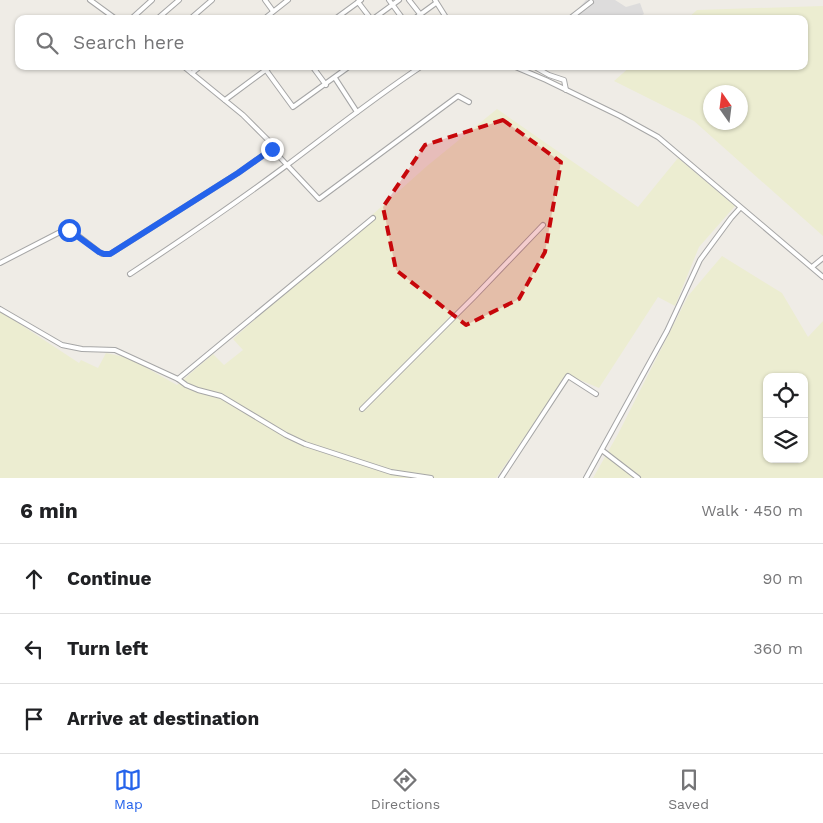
<!DOCTYPE html>
<meta charset="utf-8">
<style>
:root{--surface:#fff;--page:#f2f2f2;--text:#202124;--muted:#757577;--line:#e0e0e0;--accent:#2563eb}
body{margin:0;font-family:"Work Sans",sans-serif;background:var(--page);color:var(--text)}
.controls{position:absolute;right:15px;bottom:15px;display:grid;overflow:hidden;border-radius:10px;box-shadow:0 1px 4px #0004}
.controls button{width:45px;height:45px;display:grid;place-items:center;padding:0;border:0;border-bottom:1px solid var(--line);background:var(--surface);color:var(--text);font:25px sans-serif}
.compass{position:absolute;left:703px;top:85px;width:45px;height:45px;border-radius:50%;background:var(--surface);box-shadow:0 1px 4px #0004;rotate:346deg}
.stop{position:absolute;width:15px;height:15px;margin:-11px;border:4px solid #2563eb;border-radius:50%;background:#fff}
.stop.end{background:#2563eb;border-color:#fff;box-shadow:0 1px 5px #0008}
.list{margin:0;padding:0;list-style:none}
h2{display:flex;justify-content:space-between;align-items:center;height:65px;margin:0;padding:0 20px;font-size:21px}
h2 small{font-size:16px;font-weight:400;color:var(--muted)}
.list li{display:grid;grid-template-columns:32px 1fr auto;gap:15px;align-items:center;box-sizing:border-box;height:70px;padding:0 20px;border-top:1px solid var(--line)}
.list b{display:block;font-size:19px;white-space:nowrap}
.list em{font-size:16px;font-style:normal;color:var(--muted)}
.icon{flex:none;width:28px;height:28px;fill:none;stroke:currentColor;stroke-width:2;stroke-linecap:round;stroke-linejoin:round}
.map{position:relative;flex:none;width:823px;height:478px;overflow:hidden}
.search{position:absolute;background:var(--surface);box-shadow:0 1px 4px #0004;left:15px;right:15px;top:15px;height:55px;display:flex;align-items:center;gap:12px;box-sizing:border-box;padding:0 18px;border-radius:10px;color:var(--muted);font-size:19px}
.sheet{height:275px;background:var(--surface)}
nav{display:flex;justify-content:space-around;align-items:center;box-sizing:border-box;height:70px;border-top:1px solid var(--line);background:var(--surface);font-size:14px;color:var(--muted)}
nav a{display:grid;justify-items:center;gap:2px}
nav .on{color:var(--accent)}
.map>svg:first-child{display:block}
.residential{fill:#dddcdc}
.farmland{fill:#ecedd1;fill-rule:evenodd}
.lines{fill:none;stroke-linecap:round;stroke-linejoin:round}
.minor-casing{stroke:#a6a6a6;stroke-width:6}
.minor{stroke:#fff;stroke-width:4}
.route{stroke:#2563eb;stroke-width:6}
.marked{fill:#c7070b;fill-opacity:0.2;stroke:#c7070b;stroke-width:4;stroke-dasharray:10 6;stroke-linejoin:round}
</style>
<div class="map">
<svg width="823" height="478" viewBox="0 0 823 478">
<rect width="100%" height="100%" fill="#efece6"/>
<!-- residential -->
<path class="residential" d="M586,0H615L626,7L640,3L644,14L634,19H569Z"/>
<!-- farmland -->
<g class="farmland">
<path d="M823,6V236L694,121L614,81L631,66H804V19H687L697,10ZM710,92H740V122H710Z"/>
<path d="M497,109L638,207L678,158L735,206L699,247L675,306L658,297L599,388L568,375L496,478H0V311L79,363L81,360L98,368L106,353L129,358L177,385L213,354L224,365L243,350L233,339L427,166Z"/>
<path d="M722,256L782,293L808,337L823,321V478H593L618,434L688,296ZM767,377H804V459H767Z"/>
</g>
<g class="lines">
<defs>
<g id="minor">
<path d="M90,0L116,19"/>
<path d="M265,0L273,11"/>
<path d="M389,0L403,19"/>
<path d="M409,0L420,14"/>
<path d="M435,0L447,19"/>
<path d="M358,2L371,19"/>
<path d="M131,19L152,0"/>
<path d="M157,19L179,0"/>
<path d="M190,19L212,0"/>
<path d="M264,19L288,0"/>
<path d="M335,19L361,0"/>
<path d="M373,19L399,0"/>
<path d="M414,19L436,3"/>
<path d="M569,19L591,2"/>
<path d="M312,66L326,85"/>
<path d="M513,66L546,80L620,116L658,137L823,277"/>
<path d="M533,66L549,75L564,80L566,90"/>
<path d="M266,70L293,107L350,66"/>
<path d="M192,73L201,66"/>
<path d="M335,78L357,112"/>
<path d="M225,100L271,66"/>
<path d="M272,149L319,199L458,96L469,102"/>
<path d="M0,263L66,229L71,230L102,254H110L238,173L272,149V144L243,115L183,66"/>
<path d="M812,267L823,258"/>
<path d="M130,274C183,239 236,203 287,165C331,132 375,97 422,66"/>
<path d="M0,309L62,345L82,349L115,350L178,379L186,385L198,390L221,396L286,435L305,444L391,472L431,478"/>
<path d="M178,379L373,218"/>
<path d="M362,409L474,297L543,225"/>
<path d="M603,451L638,478"/>
<path d="M501,478L568,376L596,394"/>
<path d="M586,478L667,331L700,260L731,218L740,208"/>
</g>
</defs>
<!-- minor casing -->
<use href="#minor" class="minor-casing"/>
<!-- minor -->
<use href="#minor" class="minor"/>
</g>
<g class="lines">
<!-- route -->
<path class="route" d="M69,230L99,252L104,254H110L238,173L272,149"/>
</g>
<!-- marked area -->
<path class="marked" d="M503,120L561,162L545,252L519,299L466,325L396,270L383,207L425,145Z"/>
</svg>
<div class="controls">
<button><svg class="icon" aria-label="locate" viewBox="0 0 24 24"><circle cx="12" cy="12" r="6"/><path d="M12 2v4M12 18v4M2 12h4M18 12h4"/></svg></button>
<button><svg class="icon" aria-label="layers" viewBox="0 0 24 24"><path d="M12 4l9 5-9 5-9-5zM3 14l9 5 9-5"/></svg></button>
</div>
<svg class="compass" viewBox="-18 -18 36 36"><path d="M0-13l5 13h-10z" fill="#e53935"/><path d="M0 13l5-13h-10z" fill="#757577"/></svg>
<div class="stop" style="left:69px;top:230px"></div>
<div class="stop end" style="left:272px;top:149px"></div>
<div class="search"><svg class="icon" aria-label="search" viewBox="0 0 24 24"><circle cx="10" cy="10" r="6"/><path d="M15 15l6 6"/></svg>Search here</div>
</div>
<section class="sheet">
<h2>6 min<small>Walk · 450 m</small></h2>
<ul class="list">
<li><svg class="icon" aria-label="ahead" viewBox="0 0 24 24"><path d="M12 20V5M6 11l6-6 6 6"/></svg><div><b>Continue</b></div><em>90 m</em></li>
<li><svg class="icon" aria-label="left" viewBox="0 0 24 24"><path d="M17 20v-9H6M10 6l-5 5 5 5"/></svg><div><b>Turn left</b></div><em>360 m</em></li>
<li><svg class="icon" aria-label="arrive" viewBox="0 0 24 24"><path d="M6 21V4h12l-3 4 3 4H6"/></svg><div><b>Arrive at destination</b></div></li>
</ul>
</section>
<nav>
<a class="on"><svg class="icon" aria-label="map" viewBox="0 0 24 24"><path d="M3 6l6-2 6 2 6-2v14l-6 2-6-2-6 2zM9 4v14M15 6v14"/></svg>Map</a>
<a><svg class="icon" aria-label="directions" viewBox="0 0 24 24"><path d="M12 3l9 9-9 9-9-9zM9 14v-3h6M13 9l2 2-2 2"/></svg>Directions</a>
<a><svg class="icon" aria-label="saved" viewBox="0 0 24 24"><path d="M7 4h10v16l-5-4-5 4z"/></svg>Saved</a>
</nav>
